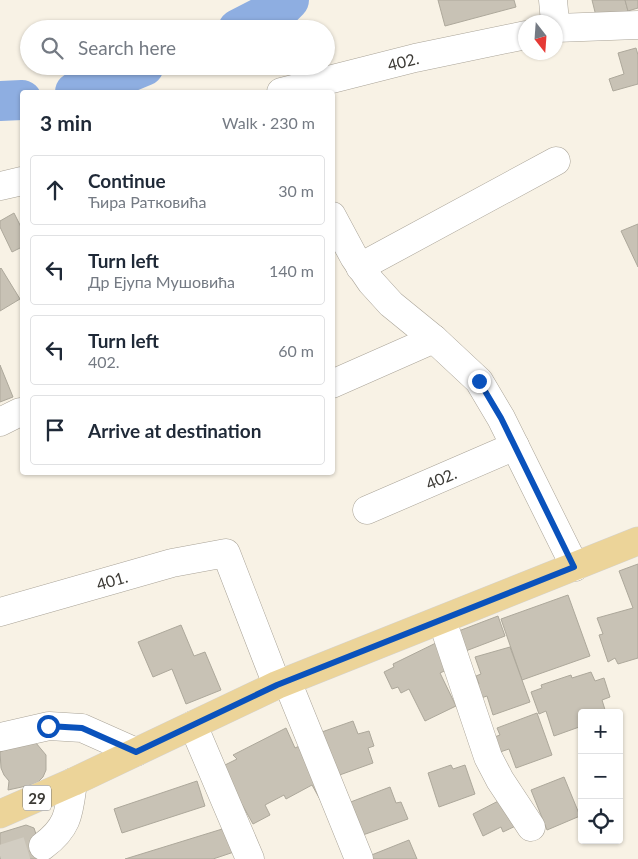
<!DOCTYPE html>
<meta charset="utf-8">
<style>
:root{--surface:#fff;--page:#f6f6f7;--text:#1f2937;--muted:#747a83;--line:#e0e1e3}
body{margin:0;font-family:Lato,sans-serif;background:var(--page);color:var(--text)}
.controls{position:absolute;right:15px;bottom:15px;display:grid;overflow:hidden;border-radius:5px;box-shadow:0 1px 4px #0004}
.controls button{width:45px;height:45px;display:grid;place-items:center;padding:0;border:0;border-bottom:1px solid var(--line);background:var(--surface);color:var(--text);font:25px sans-serif}
.compass{position:absolute;left:518px;top:15px;width:45px;height:45px;border-radius:50%;background:var(--surface);box-shadow:0 1px 4px #0004;rotate:163deg}
.stop{position:absolute;width:15px;height:15px;margin:-11px;border:4px solid #0a52bc;border-radius:50%;background:#fff}
.stop.end{background:#0a52bc;border-color:#fff;box-shadow:0 1px 5px #0008}
.list{margin:0;padding:0;list-style:none}
h2{display:flex;justify-content:space-between;align-items:center;height:65px;margin:0;padding:0 20px;font-size:21px}
h2 small{font-size:16px;font-weight:400;color:var(--muted)}
.list li{display:grid;grid-template-columns:32px 1fr auto;gap:15px;align-items:center;box-sizing:border-box;height:70px;margin:0 10px 10px;padding:0 10px;border:1px solid var(--line);border-radius:5px}
.list b{display:block;font-size:19px;white-space:nowrap}
.list p{margin:0;font-size:16px;white-space:nowrap;color:var(--muted)}
.list em{font-size:16px;font-style:normal;color:var(--muted)}
.icon{flex:none;width:28px;height:28px;fill:none;stroke:currentColor;stroke-width:2;stroke-linecap:round;stroke-linejoin:round}
.map{position:relative;flex:none;width:638px;height:859px;overflow:hidden}
.search{position:absolute;background:var(--surface);box-shadow:0 1px 4px #0004;left:20px;top:20px;width:315px;height:55px;display:flex;align-items:center;gap:12px;box-sizing:border-box;padding:0 18px;border-radius:28px;color:var(--muted);font-size:19px}
.panel{position:absolute;background:var(--surface);box-shadow:0 1px 4px #0004;left:20px;top:90px;width:315px;height:385px;border-radius:5px}
.map>svg:first-child{display:block}
.lines{fill:none;stroke-linecap:round;stroke-linejoin:round}
.river{stroke:#8eaee1;stroke-width:40}
.building{fill:#c8c2b5;stroke:#ada89b}
.minor-tunnel{stroke:#d2cdc2;stroke-width:28;stroke-dasharray:28 14;stroke-linecap:butt}
.minor-casing{stroke:#a9a397;stroke-width:29}
.major-casing{stroke:#d4d3d2;stroke-width:29}
.minor{stroke:#fff;stroke-width:28}
.major{stroke:#ecd499;stroke-width:28}
.route{stroke:#0a52bc;stroke-width:6}
.labels{text-anchor:middle;dominant-baseline:central;stroke-width:5;stroke-linejoin:round;paint-order:stroke}
.shield{fill:#fff;stroke:#767471;stroke-width:1}
.shield-label{font-size:15px;font-weight:bold;fill:#3b3934}
.street-label{font-size:16px;fill:#3b3934;stroke:#fff}
</style>
<div class="map">
<svg width="638" height="859" viewBox="0 0 638 859">
<rect width="100%" height="100%" fill="#f8f2e5"/>
<g class="lines">
<!-- river -->
<g class="river">
<path d="M238,29L283,6L289,0"/>
<path d="M75,92L86,90L144,66"/>
<path d="M0,101L22,100"/>
</g>
</g>
<!-- building -->
<g class="building">
<path d="M438,0H514L516,7L445,26Z"/>
<path d="M592,0H625L628,11L597,20Z"/>
<path d="M625,0H638V8L628,11Z"/>
<path d="M636,48L638,55V84L613,91L609,79L624,74L618,53Z"/>
<path d="M14,213L22,229V247L12,252L0,227V221Z"/>
<path d="M638,224V267L621,231Z"/>
<path d="M1,268L20,299L0,311V269Z"/>
<path d="M0,365L13,397L0,402Z"/>
<path d="M638,564V658L618,664L615,658L608,662L599,635L603,634L597,618L633,608L619,571Z"/>
<path d="M568,595L590,656L522,680L501,619Z"/>
<path d="M498,616L505,636L463,652L456,632Z"/>
<path d="M181,625L194,656L205,652L221,690L186,704L172,669L153,677L138,642Z"/>
<path d="M440,641L453,667L440,673L456,706L425,721L409,689L401,693L398,687L392,689L384,672L394,667L393,664Z"/>
<path d="M510,647L530,702L493,715L487,696L481,698L477,685L479,684L476,676L481,674L475,657Z"/>
<path d="M591,672L595,681L604,678L610,697L602,700L606,713H582V726L554,736L546,711L539,714L531,692L542,688L541,685L571,675L572,678Z"/>
<path d="M537,713L552,755L516,768L509,749L494,754L489,739L500,735L497,728Z"/>
<path d="M353,721L358,734L369,731L374,746L368,748L373,763L334,777L319,733Z"/>
<path d="M286,728L295,748L306,743L322,803L312,785L286,799L284,795L265,805L270,815L253,824L221,767L237,759L233,755Z"/>
<path d="M36,743L46,755V770L43,777L38,782L31,785L8,790L9,781L4,775L1,768L0,752L15,745Z"/>
<path d="M451,765L453,769L465,765L475,794L439,807L428,773Z"/>
<path d="M564,777L580,816L547,830L531,790Z"/>
<path d="M197,781L205,806L122,833L114,809Z"/>
<path d="M390,787L396,803L401,802L408,819L360,836L348,803Z"/>
<path d="M510,795L524,822L503,832L501,827L483,836L473,814Z"/>
<path d="M26,825L34,828L44,859H0V833Z"/>
<path d="M232,826L240,850L213,859H125Z"/>
<path d="M409,840L417,859H370L369,856Z"/>
</g>
<g class="lines">
<!-- minor-tunnel -->
<path class="minor-tunnel" d="M1,859L43,846"/>
<defs>
<g id="minor">
<path d="M553,0L555,22"/>
<path d="M556,28L638,25"/>
<path d="M281,92L415,58L526,35"/>
<path d="M0,186L22,181"/>
<path d="M332,216L354,257L371,282L391,304L434,339L479,381L501,418L575,567"/>
<path d="M360,267L556,161"/>
<path d="M332,384L434,339"/>
<path d="M0,422L20,412"/>
<path d="M367,510L515,446"/>
<path d="M0,612L172,563L226,553L277,685"/>
<path d="M442,620L488,757L500,780L531,827"/>
<path d="M287,681L359,859"/>
<path d="M193,725L250,859"/>
<path d="M0,737L49,726L82,728L136,752"/>
<path d="M43,846C69,827 69,812 73,782"/>
</g>
<path id="major" d="M0,814L73,782L277,685L638,541"/>
</defs>
<!-- minor casing -->
<use href="#minor" class="minor-casing"/>
<!-- major casing -->
<use href="#major" class="major-casing"/>
<!-- minor -->
<use href="#minor" class="minor"/>
<!-- major -->
<use href="#major" class="major"/>
</g>
<g class="lines">
<!-- route -->
<path class="route" d="M48,726L82,728L136,752L277,685L574,567L501,418L479,381"/>
</g>
<g class="labels">
<!-- shield labels -->
<rect class="shield" x="23" y="785.5" width="28" height="25" rx="4"/>
<g class="shield-label">
<text x="37" y="798">29</text>
</g>
<!-- street labels -->
<g class="street-label">
<text transform="translate(403 61) rotate(-14)">402.</text>
<text transform="translate(441 478) rotate(-23)">402.</text>
<text transform="translate(112 580) rotate(-16)">401.</text>
</g>
</g>
</svg>
<div class="controls">
<button>+</button>
<button>−</button>
<button><svg class="icon" aria-label="locate" viewBox="0 0 24 24"><circle cx="12" cy="12" r="6"/><path d="M12 2v4M12 18v4M2 12h4M18 12h4"/></svg></button>
</div>
<svg class="compass" viewBox="-18 -18 36 36"><path d="M0-13l5 13h-10z" fill="#e53935"/><path d="M0 13l5-13h-10z" fill="#747a83"/></svg>
<div class="stop" style="left:48px;top:726px"></div>
<div class="stop end" style="left:479px;top:381px"></div>
<div class="search"><svg class="icon" aria-label="search" viewBox="0 0 24 24"><circle cx="10" cy="10" r="6"/><path d="M15 15l6 6"/></svg>Search here</div>
<section class="panel">
<h2>3 min<small>Walk · 230 m</small></h2>
<ul class="list">
<li><svg class="icon" aria-label="ahead" viewBox="0 0 24 24"><path d="M12 20V5M6 11l6-6 6 6"/></svg><div><b>Continue</b><p>Ћира Ратковића</p></div><em>30 m</em></li>
<li><svg class="icon" aria-label="left" viewBox="0 0 24 24"><path d="M17 20v-9H6M10 6l-5 5 5 5"/></svg><div><b>Turn left</b><p>Др Ејупа Мушовића</p></div><em>140 m</em></li>
<li><svg class="icon" aria-label="left" viewBox="0 0 24 24"><path d="M17 20v-9H6M10 6l-5 5 5 5"/></svg><div><b>Turn left</b><p>402.</p></div><em>60 m</em></li>
<li><svg class="icon" aria-label="arrive" viewBox="0 0 24 24"><path d="M6 21V4h12l-3 4 3 4H6"/></svg><div><b>Arrive at destination</b></div></li>
</ul>
</section>
</div>
